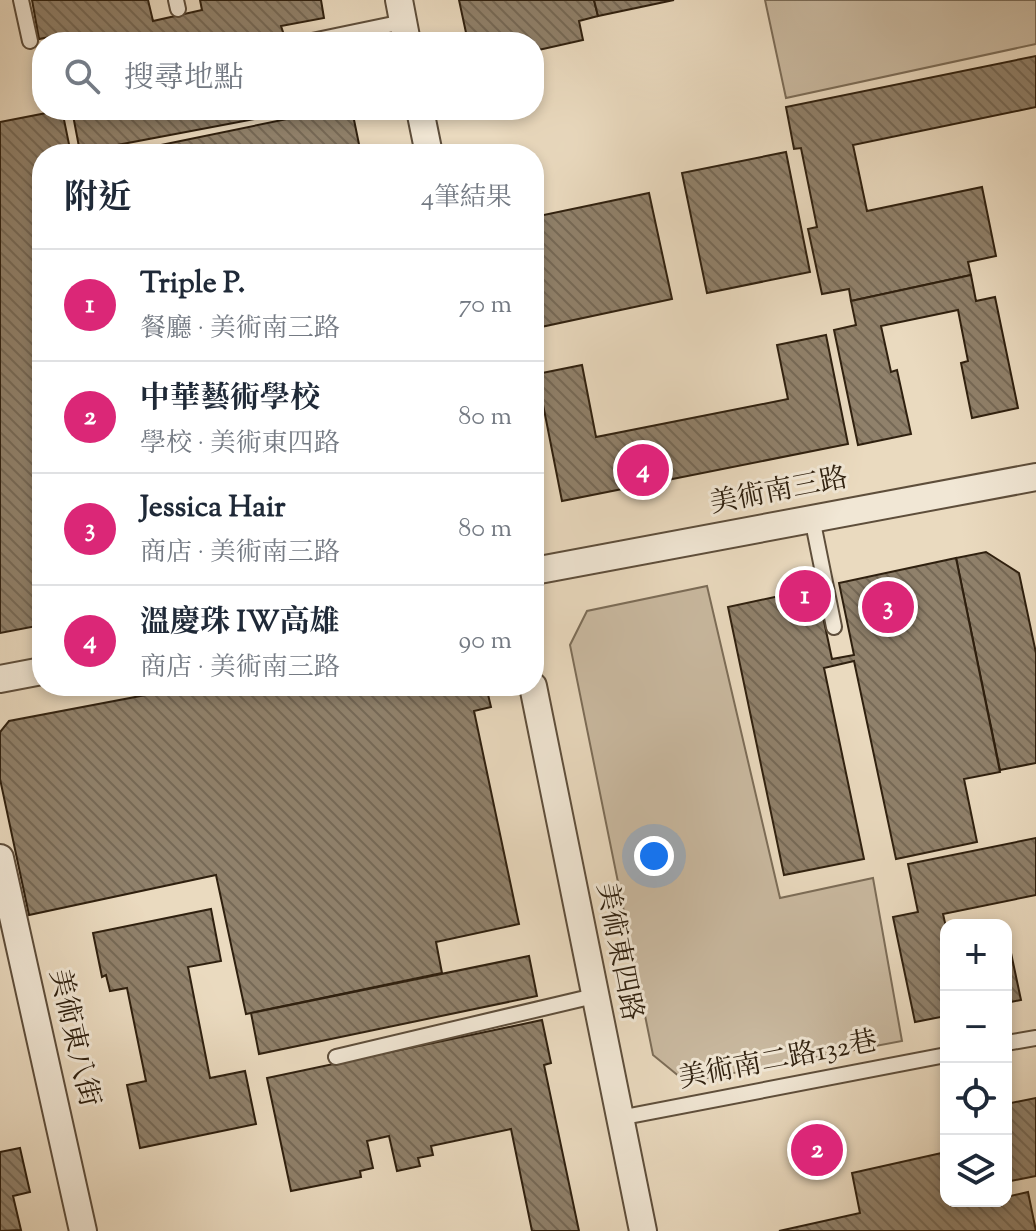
<!DOCTYPE html>
<html lang="zh-TW">
<meta charset="utf-8">
<style>
:root{--surface:#fff;--page:#f2f2f3;--text:#1f2937;--muted:#747a83;--line:#e0e1e3;--accent:#db2777}
body{margin:0;font-family:"Sorts Mill Goudy","Noto Serif TC",serif;background:var(--page);color:var(--text)}
.controls{position:absolute;right:24px;bottom:24px;display:grid;overflow:hidden;border-radius:16px;box-shadow:0 4px 12px #0003}
.controls button{width:72px;height:72px;display:grid;place-items:center;padding:0;border:0;border-bottom:2px solid var(--line);background:var(--surface);color:var(--text);font:40px sans-serif}
.you{position:absolute;left:654px;top:856px;width:28px;height:28px;margin:-20px;border:6px solid #fff;border-radius:50%;background:#1a73e8;box-shadow:0 0 0 12px #1a73e833}
.badge{display:grid;place-items:center;width:52px;height:52px;border-radius:50%;background:var(--accent);color:#fff;font-size:26px;font-weight:700}
.pin{position:absolute;translate:-50% -50%;border:4px solid #fff;box-shadow:0 2px 8px #0006}
.list{margin:0;padding:0;list-style:none}
h2{display:flex;justify-content:space-between;align-items:center;height:104px;margin:0;padding:0 32px;font-size:34px}
h2 small{font-size:26px;font-weight:400;color:var(--muted)}
.list li{display:grid;grid-template-columns:52px 1fr auto;gap:24px;align-items:center;box-sizing:border-box;height:112px;padding:0 32px;border-top:2px solid var(--line)}
.list b{display:block;font-size:30px;white-space:nowrap}
.list p{margin:0;font-size:26px;white-space:nowrap;color:var(--muted)}
.list em{font-size:26px;font-style:normal;color:var(--muted)}
.icon{flex:none;width:44px;height:44px;fill:none;stroke:currentColor;stroke-width:2;stroke-linecap:round;stroke-linejoin:round}
.map{position:relative;flex:none;width:1036px;height:1231px;overflow:hidden}
.search{position:absolute;background:var(--surface);box-shadow:0 4px 12px #0003;left:32px;top:32px;width:512px;height:88px;display:flex;align-items:center;gap:20px;box-sizing:border-box;padding:0 28px;border-radius:32px;color:var(--muted);font-size:30px}
.panel{position:absolute;background:var(--surface);box-shadow:0 4px 12px #0003;left:32px;top:144px;width:512px;height:552px;border-radius:32px}
.map>svg:first-child{display:block}
.green{fill:#cabaa1;stroke:#7c6d58;stroke-width:2}
.building{fill:url(#building-back-hatch);stroke:#2f200f;stroke-width:2}
.lines{fill:none;stroke-linecap:round;stroke-linejoin:round}
.lane-casing{stroke:#5e4e3b;stroke-width:18}
.street-casing{stroke:#5e4e3b;stroke-width:30}
.lane{stroke:#f1e7d5;stroke-width:14}
.street{stroke:#f1e7d5;stroke-width:26}
.labels{text-anchor:middle;dominant-baseline:central;stroke-width:6;stroke-linejoin:round;paint-order:stroke}
.street-label{font-size:28px;fill:#2f200f;stroke:#f1e7d5}
</style>
<div class="map">
<svg width="1036" height="1231" viewBox="0 0 1036 1231">
<defs>
<pattern id="building-back-hatch" width="6" height="6" patternUnits="userSpaceOnUse" patternTransform="scale(2)"><rect width="6" height="6" fill="#90816b"/><path d="M-1 5l2 2M0 0l6 6M5-1l2 2" fill="none" stroke="#766956"/></pattern>
</defs>
<rect width="100%" height="100%" fill="#eadabf"/>
<filter id="stains"><feTurbulence type="fractalNoise" baseFrequency=".0025" numOctaves="4"/><feColorMatrix values="0 0 0 0 .2 0 0 0 0 .09 0 0 0 0 .02 0 0 0 .5 -.17"/></filter>
<radialGradient id="worn" r=".72"><stop offset=".6" stop-color="#630" stop-opacity="0"/><stop offset="1" stop-color="#630" stop-opacity=".3"/></radialGradient>
<!-- green -->
<g class="green">
<path d="M765,0H1036V44L786,98Z"/>
<path d="M707,586L780,898L873,878L902,1041L686,1082L653,1055L570,645L587,611Z"/>
</g>
<!-- building -->
<g class="building">
<path d="M32,0H148L153,21L202,10L200,0H321L324,18L281,26L284,35L250,42H56L55,36L39,39Z"/>
<path d="M459,0H594L598,16L579,21L583,40L534,51V42H468Z"/>
<path d="M594,0H674L598,16Z"/>
<path d="M1036,56V107L853,145L867,211L982,187L996,256L968,262L971,275L851,301L849,289L822,294L808,229L817,227L801,148L794,149L786,107Z"/>
<path d="M62,110L71,154H42V625L0,633V122Z"/>
<path d="M72,110H303L80,152Z"/>
<path d="M331,110H352L361,154H117Z"/>
<path d="M786,152L810,272L707,293L682,173Z"/>
<path d="M649,193L672,299L541,327L534,296V217Z"/>
<path d="M971,275L976,301L995,297L1018,408L972,418L961,363L968,361L958,310L881,326L891,372L897,370L911,434L858,445L834,330L856,325L851,301Z"/>
<path d="M826,335L848,444L562,501L537,374L582,365L596,437L788,399L777,345Z"/>
<path d="M986,552L1019,573L1036,653V763L1000,770L956,558Z"/>
<path d="M956,558L1000,772L964,779L977,842L896,859L854,661L824,668L864,859L784,875L728,607L817,588L832,659L854,655L839,583Z"/>
<path d="M193,686H486L491,707L474,711L519,924L436,942L442,973L246,1014L216,875L29,915L0,779V732L9,721Z"/>
<path d="M1036,838V895L943,914L946,927V1016L915,1022L893,917L918,912L908,864Z"/>
<path d="M211,909L221,961L188,967L210,1078L245,1071L256,1124L140,1148L127,1085L146,1081L127,988L110,991L106,975L102,977L93,933Z"/>
<path d="M1011,953L1021,1000L1006,1003V955Z"/>
<path d="M529,956L537,996L259,1054L251,1013Z"/>
<path d="M542,1020L551,1063L544,1065L579,1231H532L511,1129L431,1146L433,1155L418,1158L420,1166L397,1171L389,1136L367,1141L373,1168L360,1171L361,1177L291,1191L267,1078Z"/>
<path d="M1036,1098V1176L1006,1182V1104Z"/>
<path d="M20,1148L30,1192L13,1196L21,1230L0,1231V1152Z"/>
<path d="M946,1152V1201H1006V1197L1028,1192L1036,1231H779L860,1213L852,1173Z"/>
</g>
<g class="lines">
<defs>
<g id="lane">
<path d="M21,0L30,41"/>
<path d="M176,0L178,9"/>
<path d="M307,42L403,22"/>
<path d="M812,518L834,627"/>
<path d="M1006,1043L1036,1038"/>
<path d="M336,1057L594,996"/>
<path d="M619,1118L946,1055"/>
</g>
<g id="street">
<path d="M399,0L407,42"/>
<path d="M420,110L429,154"/>
<path d="M534,571L1036,477"/>
<path d="M0,679L42,671"/>
<path d="M533,686L643,1231"/>
<path d="M0,858L83,1231"/>
</g>
</defs>
<!-- lane casing -->
<use href="#lane" class="lane-casing"/>
<!-- street casing -->
<use href="#street" class="street-casing"/>
<!-- lane -->
<use href="#lane" class="lane"/>
<!-- street -->
<use href="#street" class="street"/>
</g>
<g class="labels">
<!-- street labels -->
<g class="street-label">
<text transform="translate(779 492) rotate(-11)">美術南三路</text>
<text transform="translate(618 952) rotate(79)">美術東四路</text>
<text transform="translate(73 1038) rotate(77)">美術東八街</text>
<text transform="translate(778 1061) rotate(-11)">美術南二路132巷</text>
</g>
</g>
<rect width="100%" height="100%" filter="url(#stains)"/>
<rect width="100%" height="100%" fill="url(#worn)"/>
</svg>
<div class="controls">
<button>+</button>
<button>−</button>
<button><svg class="icon" aria-label="locate" viewBox="0 0 24 24"><circle cx="12" cy="12" r="6"/><path d="M12 2v4M12 18v4M2 12h4M18 12h4"/></svg></button>
<button><svg class="icon" aria-label="layers" viewBox="0 0 24 24"><path d="M12 4l9 5-9 5-9-5zM3 14l9 5 9-5"/></svg></button>
</div>
<div class="you"></div>
<div class="pin badge" style="left:805px;top:596px">1</div>
<div class="pin badge" style="left:817px;top:1150px">2</div>
<div class="pin badge" style="left:888px;top:607px">3</div>
<div class="pin badge" style="left:643px;top:470px">4</div>
<div class="search"><svg class="icon" aria-label="search" viewBox="0 0 24 24"><circle cx="10" cy="10" r="6"/><path d="M15 15l6 6"/></svg>搜尋地點</div>
<section class="panel">
<h2>附近<small>4筆結果</small></h2>
<ul class="list">
<li><span class="badge">1</span><div><b>Triple P.</b><p>餐廳 · 美術南三路</p></div><em>70 m</em></li>
<li><span class="badge">2</span><div><b>中華藝術學校</b><p>學校 · 美術東四路</p></div><em>80 m</em></li>
<li><span class="badge">3</span><div><b>Jessica Hair</b><p>商店 · 美術南三路</p></div><em>80 m</em></li>
<li><span class="badge">4</span><div><b>溫慶珠 IW高雄</b><p>商店 · 美術南三路</p></div><em>90 m</em></li>
</ul>
</section>
</div>
